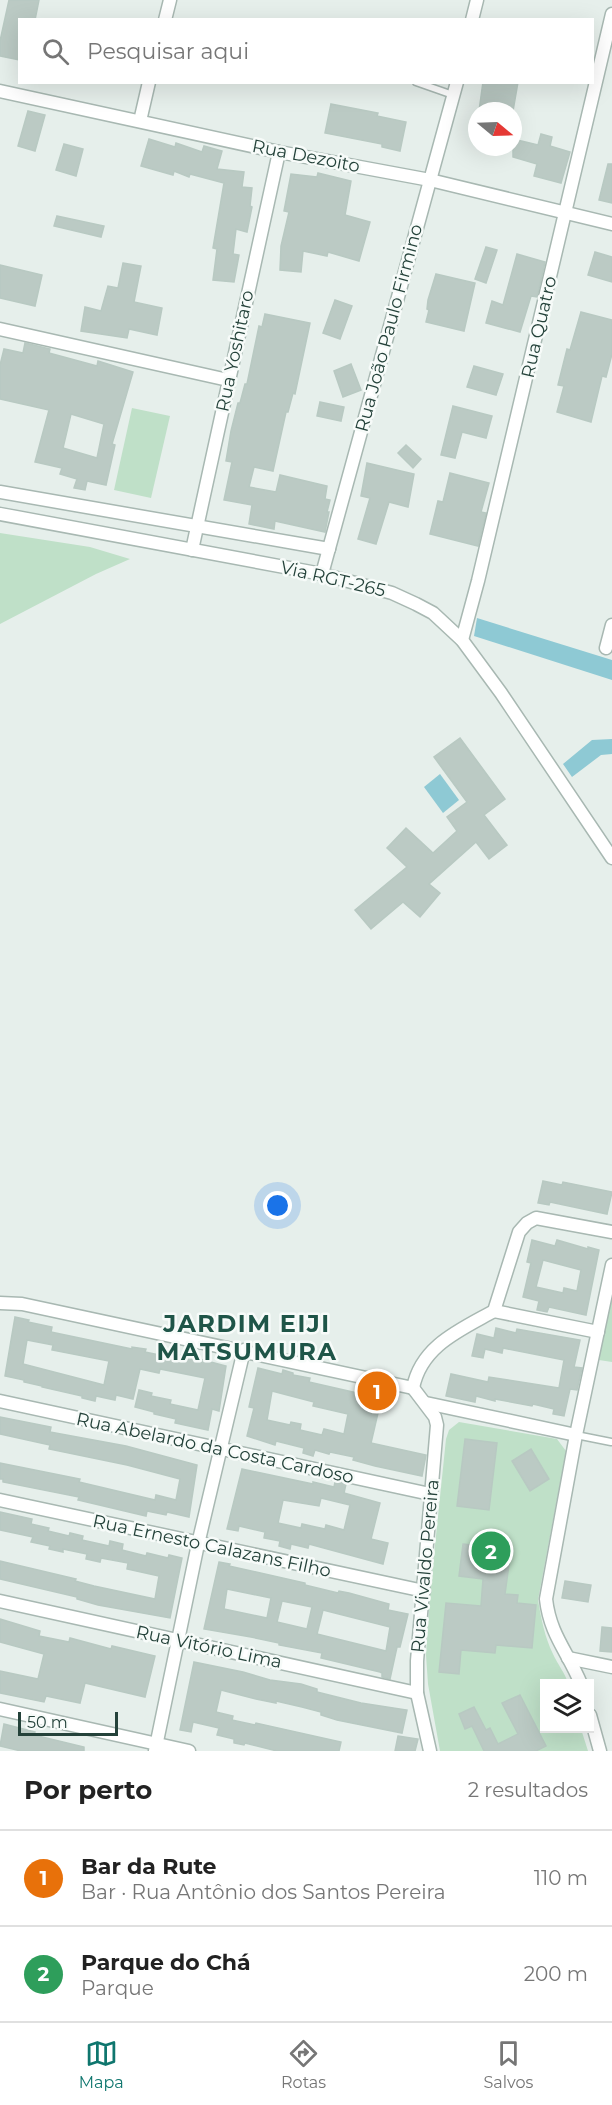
<!DOCTYPE html>
<html lang="pt">
<meta charset="utf-8">
<style>
:root{--surface:#fff;--page:#f6f6f6;--text:#222;--muted:#767676;--line:#e0e0e0;--accent:#0f766e}
body{margin:0;font-family:Montserrat,sans-serif;background:var(--page);color:var(--text)}
.controls{position:absolute;right:18px;bottom:18px;display:grid;overflow:hidden;border-radius:0px;box-shadow:0 6px 24px #0002}
.controls button{width:54px;height:54px;display:grid;place-items:center;padding:0;border:0;border-bottom:2px solid var(--line);background:var(--surface);color:var(--text);font:30px sans-serif}
.compass{position:absolute;left:468px;top:102px;width:54px;height:54px;border-radius:50%;background:var(--surface);box-shadow:0 6px 24px #0002;rotate:109deg}
.scale{position:absolute;left:18px;bottom:15px;width:100px;box-sizing:border-box;padding-left:6px;border:3px solid #24423a;border-top:0;font-size:16px;line-height:21px;white-space:nowrap;color:#24423a;-webkit-text-stroke:4px #f7fbf9;paint-order:stroke}
.you{position:absolute;left:278px;top:1206px;width:21px;height:21px;margin:-15px;border:4px solid #fff;border-radius:50%;background:#1a73e8;box-shadow:0 0 0 9px #1a73e833}
.badge{display:grid;place-items:center;width:39px;height:39px;border-radius:50%;background:var(--accent);color:#fff;font-size:20px;font-weight:700}
.pin{position:absolute;translate:-50% -50%;border:3px solid #fff;box-shadow:0 2px 6px #0006}
.list{margin:0;padding:0;list-style:none}
h2{display:flex;justify-content:space-between;align-items:center;height:78px;margin:0;padding:0 24px;font-size:26px}
h2 small{font-size:20px;font-weight:400;color:var(--muted)}
.list li{display:grid;grid-template-columns:39px 1fr auto;gap:18px;align-items:center;box-sizing:border-box;height:96px;padding:0 24px;border-top:2px solid var(--line)}
.list b{display:block;font-size:22px;white-space:nowrap}
.list p{margin:0;font-size:20px;white-space:nowrap;color:var(--muted)}
.list em{font-size:20px;font-style:normal;color:var(--muted)}
.icon{flex:none;width:33px;height:33px;fill:none;stroke:currentColor;stroke-width:2;stroke-linecap:round;stroke-linejoin:round}
.map{position:relative;flex:none;width:612px;height:1751px;overflow:hidden}
.search{position:absolute;background:var(--surface);box-shadow:0 6px 24px #0002;left:18px;right:18px;top:18px;height:66px;display:flex;align-items:center;gap:15px;box-sizing:border-box;padding:0 21px;border-radius:0px;color:var(--muted);font-size:22px}
.sheet{height:270px;background:var(--surface)}
nav{display:flex;justify-content:space-around;align-items:center;box-sizing:border-box;height:84px;border-top:2px solid var(--line);background:var(--surface);font-size:16px;color:var(--muted)}
nav a{display:grid;justify-items:center;gap:3px}
nav .on{color:var(--accent)}
.map>svg:first-child{display:block}
.green{fill:#bfe0c8}
.water{fill:#8ec9d4}
.building{fill:#bbcac4;stroke:#b8c9c2;stroke-width:1.5;fill-rule:evenodd}
.lines{fill:none;stroke-linecap:round;stroke-linejoin:round}
.service-casing{stroke:#a8b8b2;stroke-width:9}
.minor-casing{stroke:#a8b8b2;stroke-width:15}
.service{stroke:#fff;stroke-width:6}
.minor{stroke:#fff;stroke-width:12}
.labels{text-anchor:middle;dominant-baseline:central;stroke-width:5;stroke-linejoin:round;paint-order:stroke}
.street-label{font-size:18px;fill:#24423a;stroke:#f7fbf9}
.district-label{font-size:24px;font-weight:bold;letter-spacing:1.5px;fill:#1f5548;stroke:#f7fbf9}
</style>
<div class="map">
<svg width="612" height="1751" viewBox="0 0 612 1751">
<rect width="100%" height="100%" fill="#e6efeb"/>
<!-- green -->
<g class="green">
<path d="M132,408L170,416L151,498L114,490Z"/>
<path d="M0,533L90,547L130,559L96,574L0,624Z"/>
<path d="M612,1289V1362L599,1360Z"/>
<path d="M459,1422L557,1439L566,1451L538,1600C541,1618 545,1638 553,1654C558,1665 565,1673 568,1683L544,1684V1728L581,1729L588,1751H440L428,1684L426,1655L430,1594L446,1439L449,1430Z"/>
</g>
<!-- water -->
<g class="water">
<path d="M477,618L612,660V680L474,636Z"/>
<path d="M612,739V754L601,755L572,777L563,764L592,740Z"/>
<path d="M440,774L459,800L443,813L424,787Z"/>
</g>
<!-- building -->
<g class="building">
<path d="M9,0H39L35,20H20V60L0,56V41Z"/>
<path d="M483,82H518L513,111H479Z"/>
<path d="M331,104L378,113L377,116L406,122L400,151L382,147V144L325,133Z"/>
<path d="M28,111L45,115L35,151L18,146Z"/>
<path d="M541,134L552,137L550,146L570,152L561,183L534,176L537,164L513,157V139L538,145Z"/>
<path d="M149,139L175,147L176,143L202,152L204,146L222,151L217,169L244,172L242,187L252,188L250,206L252,207L247,232L236,229L233,254L239,255L234,282L213,280L217,249L213,248L224,183L190,174L189,177L174,171L173,175L141,166Z"/>
<path d="M64,144L83,149L76,176L56,170Z"/>
<path d="M608,164H612V203L599,200Z"/>
<path d="M318,173L351,181L345,215L370,222L359,261L328,252L327,256L303,251L301,272L280,270L281,246L289,212L284,211L291,174L317,177Z"/>
<path d="M57,216L104,226L101,237L54,226Z"/>
<path d="M486,247L497,250L486,283L475,279Z"/>
<path d="M595,252L612,257V282L588,275Z"/>
<path d="M517,254L545,262L537,297L531,296L520,332L486,323L492,301L503,305Z"/>
<path d="M123,263L141,266L134,302L162,308L157,335L129,329L127,338L81,331L85,307L101,311L108,286L118,288Z"/>
<path d="M0,265L42,275L35,306L0,298Z"/>
<path d="M436,274L475,283L464,331L426,322L429,310L427,309L428,300Z"/>
<path d="M335,300L352,306L340,339L323,333Z"/>
<path d="M581,312L612,320V354L606,377L602,376L591,422L557,412L564,386L558,385L567,349L570,350Z"/>
<path d="M265,314L310,323L295,394L293,393L288,412H286L273,471L254,467L249,487L276,492L280,475L327,486L325,499L330,500L327,512H329L325,532L275,521L274,529L249,524L252,505L224,500L232,462L226,461L231,431L238,403H240L245,384H247L259,326L262,327Z"/>
<path d="M25,343L50,349L49,353L97,366L98,361L133,372L112,444L115,445L106,485L87,481L85,490L74,488L77,479L60,474L62,468L35,462L49,410L0,399V365L4,349L23,353ZM71,414L104,424L97,458L63,448Z"/>
<path d="M351,364L361,390L343,397L334,371Z"/>
<path d="M474,366L503,374L496,395L467,387Z"/>
<path d="M320,402L344,407L341,421L317,416Z"/>
<path d="M453,406L492,416L486,438L462,432L455,458L441,455Z"/>
<path d="M406,445L421,459L413,468L398,453Z"/>
<path d="M367,463L414,474L408,507L389,502L376,544L358,539L370,498L361,496Z"/>
<path d="M450,473L489,483L481,512L486,513L478,546L430,534L438,501L443,502Z"/>
<path d="M460,738L505,799L484,815L507,845L489,859L476,842L429,884L440,893L420,917L403,902L371,929L355,910L407,867L387,848L406,828L433,853L457,831L447,817L467,802L434,757Z"/>
<path d="M543,1181L562,1185L563,1182L612,1192L607,1214L550,1202L549,1205L538,1203Z"/>
<path d="M532,1240L555,1246L557,1240L588,1249V1247L599,1250L586,1315L549,1307L547,1312L537,1310L539,1301L523,1297L531,1263L527,1262ZM543,1260L581,1270L577,1291L564,1288L563,1293L536,1287Z"/>
<path d="M15,1317L29,1320L28,1322L52,1327L51,1332L132,1349V1347L146,1349L145,1352L169,1357L170,1353L192,1357L226,1366L219,1411L212,1409L208,1430L175,1423L176,1419L154,1414V1412L135,1407L139,1390L152,1393L151,1396L171,1400L170,1404L198,1410L205,1378L160,1369L159,1373L140,1369L133,1399L116,1395L115,1400L96,1396L95,1401L82,1398V1396L42,1387V1386L24,1382V1380L5,1376ZM27,1340L53,1345L52,1350L109,1361L104,1385L23,1364Z"/>
<path d="M496,1328L516,1333L517,1329L580,1340L574,1367L582,1368L577,1390L570,1389L564,1416L553,1414L554,1409L533,1404L532,1406L495,1399V1401L476,1396L475,1402L446,1396L451,1374L488,1382L489,1377L559,1388L564,1360L503,1348L502,1353L485,1349L483,1358L472,1356L477,1334L494,1338Z"/>
<path d="M258,1368L282,1374L283,1370L293,1373V1375L310,1378L309,1382L366,1395L367,1387L388,1391L386,1401L381,1400L371,1443L426,1455L422,1476L375,1466L353,1460L354,1457L330,1452L329,1454L315,1450L313,1456L303,1453L304,1448L276,1441L275,1445L247,1436L254,1408L249,1407ZM272,1391L314,1402L313,1406L348,1414L344,1434L324,1429L322,1435L300,1430L301,1424L291,1422L290,1425L267,1420Z"/>
<path d="M0,1417L51,1427L50,1432L126,1446L197,1465L189,1517L167,1512L166,1515L147,1511L146,1516L78,1500L79,1497L3,1482V1479H0V1463L80,1479L79,1482L155,1500L156,1495L176,1500L180,1479L127,1465L49,1449L50,1445L0,1434Z"/>
<path d="M465,1439L497,1443L489,1510L457,1506Z"/>
<path d="M531,1449L549,1479L530,1491L512,1461Z"/>
<path d="M242,1469L313,1484V1482L334,1487L335,1482L346,1484L344,1493L380,1503L371,1539L388,1543L383,1564L309,1544L308,1548L291,1544L290,1549L279,1546L280,1541L264,1538L265,1532L239,1526L238,1531L227,1529ZM321,1498L350,1505L344,1530L326,1525L325,1529L302,1524L301,1528L278,1523L283,1500L319,1506Z"/>
<path d="M0,1512L32,1519L31,1524L49,1528L48,1531L69,1536L70,1533L83,1536L82,1540L109,1546L110,1541L123,1544L122,1550L146,1556L147,1553L168,1558L169,1555L182,1558L170,1618L98,1605L77,1599V1597L0,1579V1561L76,1579L75,1581L94,1586L155,1599L159,1576L127,1569L128,1563L101,1558L100,1562L86,1559L87,1554L63,1549V1552L49,1549L50,1546L31,1542L33,1537L0,1530Z"/>
<path d="M463,1544L511,1550L505,1594L518,1595L517,1603L536,1605L532,1648L496,1645L495,1653L461,1650L459,1674L439,1672L446,1603L481,1606L483,1579L459,1576Z"/>
<path d="M219,1562L230,1564L229,1566L305,1583V1585L338,1593L339,1591L349,1593L389,1604L388,1610L408,1614L400,1647H397L390,1679L382,1677V1673L380,1672L321,1658L322,1653L279,1645V1643L251,1637L204,1629ZM227,1589L271,1598L267,1618L224,1609ZM282,1601L312,1607L307,1629L277,1622ZM323,1610L390,1627L386,1651L317,1634Z"/>
<path d="M565,1581L591,1585L588,1602L562,1598Z"/>
<path d="M0,1619L40,1631L39,1636L69,1642L70,1638L111,1649L112,1646L155,1656L145,1697L85,1683L80,1703L46,1696L44,1702L0,1693V1671L38,1679L44,1654L0,1642Z"/>
<path d="M602,1627L612,1628V1652L600,1651Z"/>
<path d="M194,1662L243,1672L270,1680L301,1684L317,1689V1692L361,1703L407,1710L402,1733L337,1720L321,1715V1712L302,1707L276,1701V1703L256,1699L221,1690L216,1712L233,1716L232,1720L255,1725L256,1723L341,1742L339,1751H277L245,1743L244,1745L234,1743V1739L217,1735L219,1728L193,1722L191,1732L180,1730Z"/>
<path d="M520,1695L546,1746L536,1751H484L472,1726L465,1729L459,1714L474,1707L486,1730L490,1728L498,1744L518,1734L502,1703Z"/>
<path d="M4,1724L35,1732L34,1735L84,1747V1751H21L0,1746Z"/>
<path d="M398,1736L418,1739L415,1751H395Z"/>
</g>
<g class="lines">
<defs>
<g id="service">
<path d="M416,82L453,95"/>
<path d="M576,1435L611,1442"/>
</g>
<g id="minor">
<path d="M165,20L170,0"/>
<path d="M472,20L477,0"/>
<path d="M0,91L279,152L430,180L612,224"/>
<path d="M140,121L149,82"/>
<path d="M0,329L228,380"/>
<path d="M0,492L329,549"/>
<path d="M0,514L322,574L392,593L416,604L433,613L462,640L501,693L612,858"/>
<path d="M192,550L279,152"/>
<path d="M322,574L457,82"/>
<path d="M462,640L478,581L612,14"/>
<path d="M606,648L612,625"/>
<path d="M0,1303L22,1304L413,1388"/>
<path d="M494,1311L598,1332"/>
<path d="M413,1388L435,1417L437,1425L417,1661V1693L430,1751"/>
<path d="M413,1388C421,1346 460,1330 494,1311L519,1232L527,1223L536,1218L612,1232"/>
<path d="M0,1401L430,1494"/>
<path d="M426,1403L576,1435"/>
<path d="M0,1500L424,1591"/>
<path d="M0,1601L417,1693"/>
<path d="M568,1658L612,1667"/>
<path d="M581,1684C568,1652 550,1635 546,1599L576,1435L612,1265"/>
<path d="M0,1709L189,1751"/>
<path d="M590,1715L600,1751"/>
<path d="M155,1751L198,1544L244,1350"/>
</g>
</defs>
<!-- service casing -->
<use href="#service" class="service-casing"/>
<!-- minor casing -->
<use href="#minor" class="minor-casing"/>
<!-- service -->
<use href="#service" class="service"/>
<!-- minor -->
<use href="#minor" class="minor"/>
</g>
<g class="labels">
<!-- street labels -->
<g class="street-label">
<text transform="translate(306 156) rotate(11)">Rua Dezoito</text>
<text transform="translate(539 327) rotate(-77)">Rua Quatro</text>
<text transform="translate(389 328) rotate(-75)">Rua João Paulo Firmino</text>
<text transform="translate(235 351) rotate(-78)">Rua Yoshitaro</text>
<text transform="translate(333 579) rotate(13)">Via RGT-265</text>
<text transform="translate(215 1448) rotate(12)">Rua Abelardo da Costa Cardoso</text>
<text transform="translate(212 1546) rotate(12)">Rua Ernesto Calazans Filho</text>
<text transform="translate(425 1566) rotate(-85)">Rua Vivaldo Pereira</text>
<text transform="translate(209 1647) rotate(12)">Rua Vitório Lima</text>
</g>
<!-- district labels -->
<g class="district-label">
<text x="247" y="1323">JARDIM EIJI<tspan x="247" dy="28">MATSUMURA</tspan></text>
</g>
</g>
</svg>
<div class="controls">
<button><svg class="icon" aria-label="layers" viewBox="0 0 24 24"><path d="M12 4l9 5-9 5-9-5zM3 14l9 5 9-5"/></svg></button>
</div>
<svg class="compass" viewBox="-18 -18 36 36"><path d="M0-13l5 13h-10z" fill="#e53935"/><path d="M0 13l5-13h-10z" fill="#767676"/></svg>
<div class="scale">50 m</div>
<div class="you"></div>
<div class="pin badge" style="left:377px;top:1391px;background:#e8710a">1</div>
<div class="pin badge" style="left:491px;top:1551px;background:#2e9e5b">2</div>
<div class="search"><svg class="icon" aria-label="search" viewBox="0 0 24 24"><circle cx="10" cy="10" r="6"/><path d="M15 15l6 6"/></svg>Pesquisar aqui</div>
</div>
<section class="sheet">
<h2>Por perto<small>2 resultados</small></h2>
<ul class="list">
<li><span class="badge" style="background:#e8710a">1</span><div><b>Bar da Rute</b><p>Bar · Rua Antônio dos Santos Pereira</p></div><em>110 m</em></li>
<li><span class="badge" style="background:#2e9e5b">2</span><div><b>Parque do Chá</b><p>Parque</p></div><em>200 m</em></li>
</ul>
</section>
<nav>
<a class="on"><svg class="icon" aria-label="map" viewBox="0 0 24 24"><path d="M3 6l6-2 6 2 6-2v14l-6 2-6-2-6 2zM9 4v14M15 6v14"/></svg>Mapa</a>
<a><svg class="icon" aria-label="directions" viewBox="0 0 24 24"><path d="M12 3l9 9-9 9-9-9zM9 14v-3h6M13 9l2 2-2 2"/></svg>Rotas</a>
<a><svg class="icon" aria-label="saved" viewBox="0 0 24 24"><path d="M7 4h10v16l-5-4-5 4z"/></svg>Salvos</a>
</nav>
